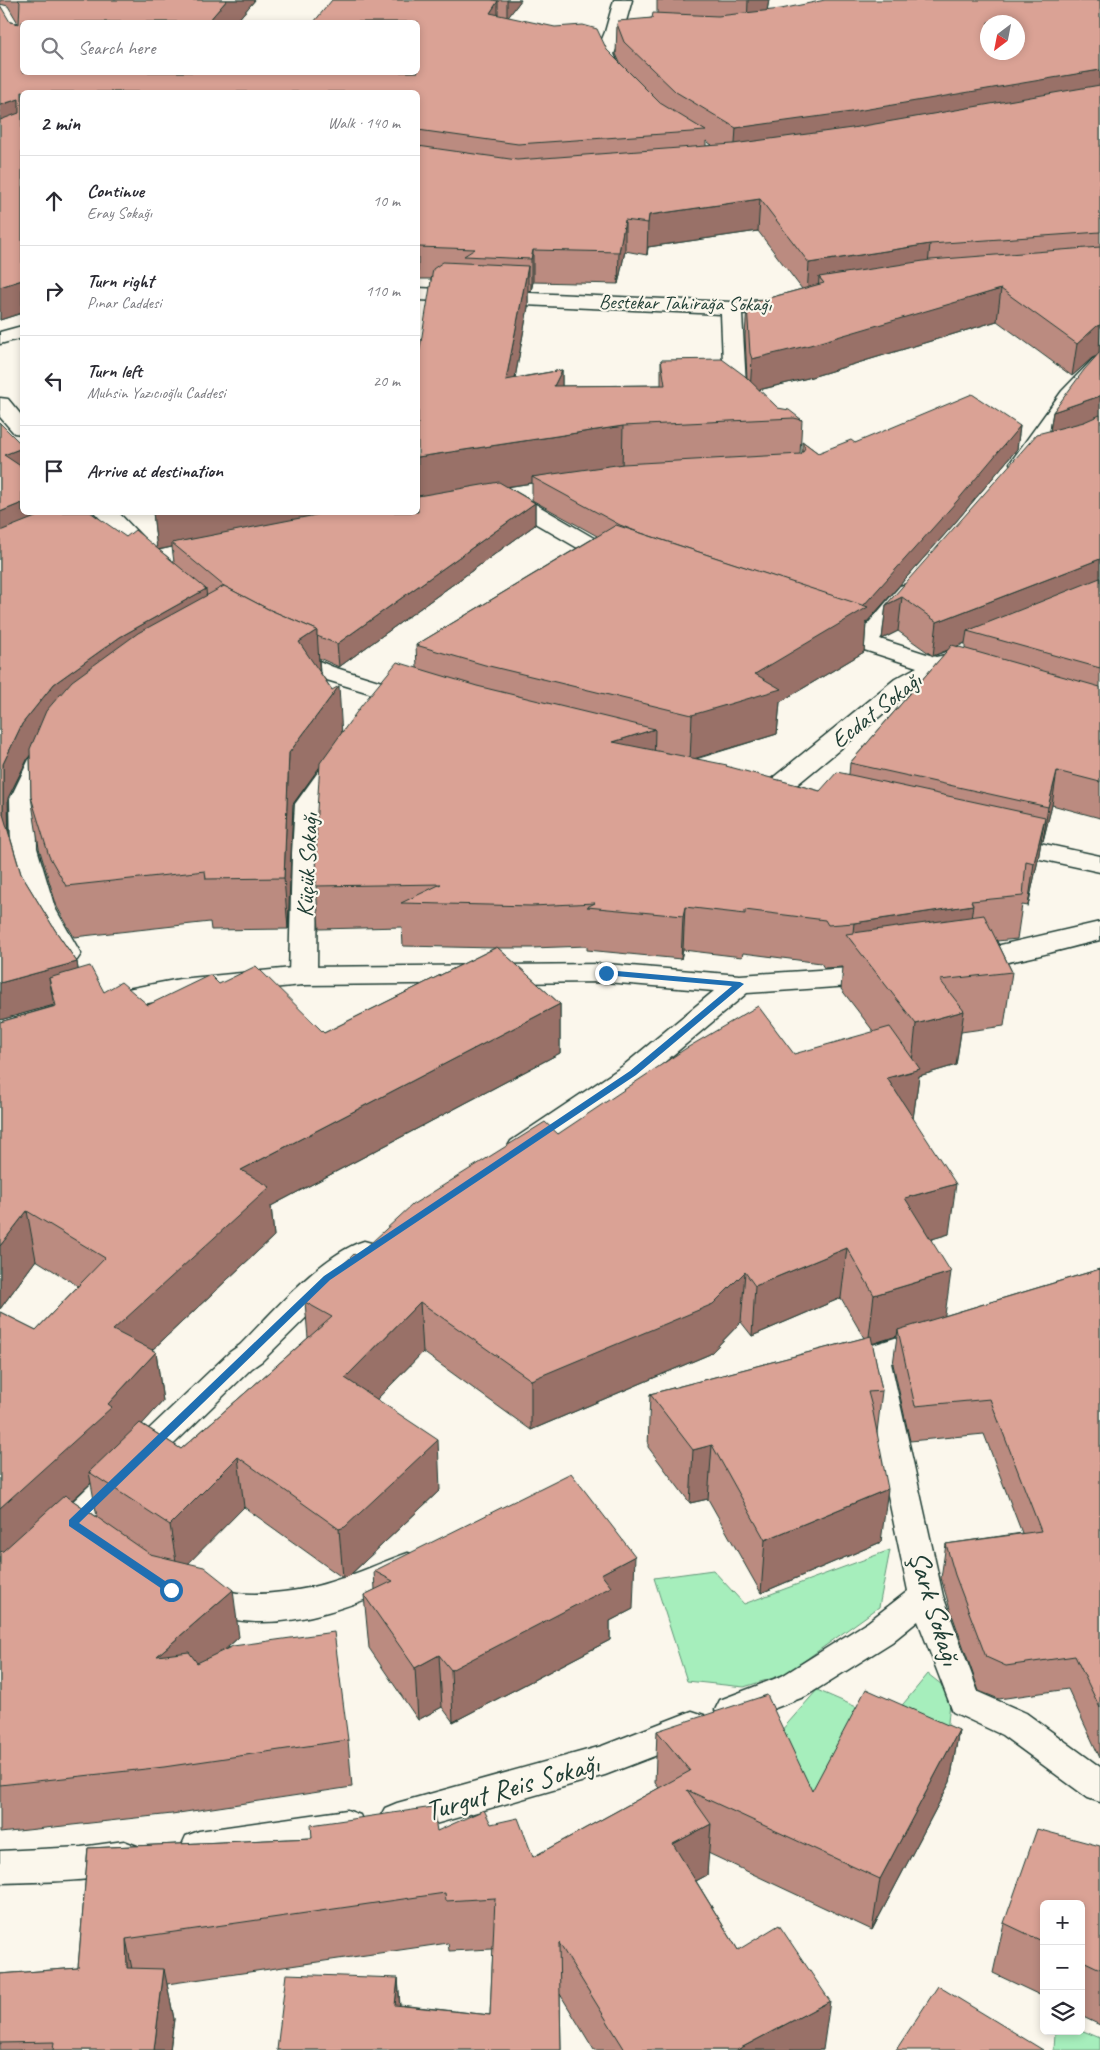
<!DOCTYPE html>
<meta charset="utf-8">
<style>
:root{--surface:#fff;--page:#f2f2f3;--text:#2b2b33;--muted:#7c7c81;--line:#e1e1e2}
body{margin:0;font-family:Caveat,sans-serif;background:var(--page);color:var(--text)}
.controls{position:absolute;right:15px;bottom:15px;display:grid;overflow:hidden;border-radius:8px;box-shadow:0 2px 8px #0003}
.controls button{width:45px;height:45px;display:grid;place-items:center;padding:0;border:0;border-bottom:1px solid var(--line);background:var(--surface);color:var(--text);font:25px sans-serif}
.compass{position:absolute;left:980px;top:15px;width:45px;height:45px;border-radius:50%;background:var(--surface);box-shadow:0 2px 8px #0003;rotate:212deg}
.stop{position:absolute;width:15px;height:15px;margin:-11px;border:4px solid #1f6fb2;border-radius:50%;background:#fff}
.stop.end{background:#1f6fb2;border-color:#fff;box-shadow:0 1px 5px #0008}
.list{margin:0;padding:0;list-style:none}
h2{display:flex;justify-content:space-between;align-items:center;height:65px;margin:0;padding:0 20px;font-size:21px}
h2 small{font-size:16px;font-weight:400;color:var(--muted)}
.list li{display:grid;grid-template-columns:32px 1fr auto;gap:15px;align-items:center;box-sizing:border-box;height:90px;padding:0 20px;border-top:1px solid var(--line)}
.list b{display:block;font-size:19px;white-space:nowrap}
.list p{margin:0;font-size:16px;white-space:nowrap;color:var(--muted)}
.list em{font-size:16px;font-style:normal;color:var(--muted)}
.icon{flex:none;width:28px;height:28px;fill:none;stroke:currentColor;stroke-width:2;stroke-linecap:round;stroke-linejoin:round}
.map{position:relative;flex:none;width:1100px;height:2050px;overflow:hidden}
.search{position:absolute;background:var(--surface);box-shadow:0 2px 8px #0003;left:20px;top:20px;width:400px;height:55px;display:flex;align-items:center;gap:12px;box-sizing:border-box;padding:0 18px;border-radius:8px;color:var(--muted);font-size:19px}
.panel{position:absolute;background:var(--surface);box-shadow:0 2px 8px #0003;left:20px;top:90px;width:400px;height:425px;border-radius:8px}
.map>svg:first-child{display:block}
.green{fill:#a6eebc;stroke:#629678}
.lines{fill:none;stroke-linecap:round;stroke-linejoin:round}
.minor-casing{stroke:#1f3d34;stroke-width:3}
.tertiary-casing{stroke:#1f3d34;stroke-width:3}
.secondary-casing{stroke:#1f3d34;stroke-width:3}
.minor{fill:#fbf7ec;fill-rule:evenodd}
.tertiary{fill:#fbf7ec;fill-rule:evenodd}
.secondary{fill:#fbf7ec;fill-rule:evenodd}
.wall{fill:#bb8b80;stroke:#1f3d34;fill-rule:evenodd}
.shaded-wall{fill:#997168;stroke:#1f3d34}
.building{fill:#daa295;stroke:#1f3d34;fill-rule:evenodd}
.route{fill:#1f6fb2}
.labels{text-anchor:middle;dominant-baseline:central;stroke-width:4.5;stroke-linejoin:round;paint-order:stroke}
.far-street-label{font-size:20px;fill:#1f3d34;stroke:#fbf7ec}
.street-label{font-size:24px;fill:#1f3d34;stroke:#fbf7ec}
.near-street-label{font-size:29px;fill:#1f3d34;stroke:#fbf7ec}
</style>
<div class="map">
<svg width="1100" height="2050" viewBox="0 0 1100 2050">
<rect width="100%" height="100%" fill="#fbf7ec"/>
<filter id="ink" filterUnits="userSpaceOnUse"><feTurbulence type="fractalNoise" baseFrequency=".02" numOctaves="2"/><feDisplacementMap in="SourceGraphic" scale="10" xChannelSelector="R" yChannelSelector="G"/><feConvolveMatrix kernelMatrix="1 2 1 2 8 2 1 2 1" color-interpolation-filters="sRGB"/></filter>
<g filter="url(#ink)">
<!-- green -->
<g class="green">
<path d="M890,1550L879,1607L786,1674L744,1687L687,1681L654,1578L713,1570L744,1604Z"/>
<path d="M928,1674L951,1692L944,1763L796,1821L773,1740L817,1690L889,1721Z"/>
<path d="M1081,2030L1100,2038V2050H1054L1055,2033Z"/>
</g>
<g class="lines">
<defs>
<g id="minor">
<path d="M614,0H632L623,32L614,54L622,73L631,82L628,86C608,91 602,69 596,54L605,32Z"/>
<path d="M418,288L731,302L783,299L790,301L793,305L790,309L742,314L746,386L753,403L750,408L742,409L734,408L724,386L721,314L418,300Z"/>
<path d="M22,326V338L0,344V332Z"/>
<path d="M1100,357V376L1078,401L1029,468L1021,470L1013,468L1010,463L1062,391L1093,359Z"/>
<path d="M505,489L513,491L592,537L628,555L631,560L628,565L620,567L612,565L576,547L497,501L494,496L497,491Z"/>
<path d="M908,584L916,586L920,591L880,639L936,657L945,655L953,657L957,662L956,664L978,671L981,676L978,681L969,683L940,674L913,689L782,797L773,799L764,797L760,791L764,785L895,679L917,667L821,636L817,631L821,626L829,624L860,633L900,586Z"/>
<path d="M48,742L57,745L60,750L53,761L36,799L37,848L55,908L81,954L77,960L68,963L59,960L29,908L11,848L10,799L32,753L39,745Z"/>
<path d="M340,752L349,754L352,760L321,805L318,853L317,976L313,983L303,985L293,983L289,976L292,853L295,804L331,754Z"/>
<path d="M930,1327L941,1331L945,1339L941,1347L891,1363L943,1596L978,1692L1026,1713L1100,1767V1802L1088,1798L1002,1735L953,1712L918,1621L892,1642L806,1696L732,1725L720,1720L715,1710L720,1700L782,1676L868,1622L908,1591L859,1356L863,1348Z"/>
<path d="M408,1553L420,1557L424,1567L420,1577C364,1601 298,1630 236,1620C220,1618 204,1612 188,1607L183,1597L188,1587C208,1580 217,1590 237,1593C252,1595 268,1594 283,1592C328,1588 366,1568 408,1553Z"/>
<path d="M692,1711L704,1715L709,1726L704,1737L605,1775L397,1835L385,1830L379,1819L385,1808L397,1803L602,1746Z"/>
<path d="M347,1810L360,1815L365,1826L360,1837L347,1842L199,1863L186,1858L181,1847L186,1836L199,1831Z"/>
<path d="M124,1841L137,1846L142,1857L137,1868C95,1884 44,1881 0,1883V1851L81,1847Z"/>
</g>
<g id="tertiary">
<path d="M0,398L8,399L22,416V434L14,433L0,417Z"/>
<path d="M94,512H118L162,558L165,563L162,568L154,570L146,568Z"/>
<path d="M286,647L333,667L421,694L424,699L421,704L412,706L317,677L278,659L274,654L278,649Z"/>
<path d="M1003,835L1100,856V872L994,849L990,843L994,837Z"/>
</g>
<g id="secondary">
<path d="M1100,922V940C1069,947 984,973 958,965L954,959L958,953L996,946Z"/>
<path d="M880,963L890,966L893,972L890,978L850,986L747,993L643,1080L531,1155L521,1158L511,1155L507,1148L511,1141L623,1066L714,991L606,982L303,985L180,997L101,1012L91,1010L87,1003L91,996L101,994L180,979L303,967L606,964L740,975L850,968Z"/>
<path d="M364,1241L375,1244L379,1252L375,1260L338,1286L262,1361L252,1368L71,1544L59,1548L47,1544L43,1535L47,1526L230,1352L240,1345C272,1313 322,1254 364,1241Z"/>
</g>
</defs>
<!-- minor casing -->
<use href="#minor" class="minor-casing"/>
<!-- tertiary casing -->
<use href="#tertiary" class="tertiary-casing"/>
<!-- secondary casing -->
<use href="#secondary" class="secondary-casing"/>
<!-- minor -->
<use href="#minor" class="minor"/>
<!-- tertiary -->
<use href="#tertiary" class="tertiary"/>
<!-- secondary -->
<use href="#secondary" class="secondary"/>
</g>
<!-- wall -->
<g class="wall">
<path d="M0,0H255L236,22H22V72H418L332,0H521L508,17L607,50L620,63L616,54L617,24L652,18L657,13V0H769L767,11L1100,0V818L1052,805L1043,841H1041L1038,860L1028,906L1022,905L1017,939L997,941L1012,972L1004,1026L961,1032L956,1065L919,1076L913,1118L949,1234L931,1239L944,1316L1100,1269V1758L1068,1689L999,1699L979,1691L950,1609L941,1578L946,1544L1022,1533L984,1434L910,1441L893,1364L897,1336L872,1343L882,1391L877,1432L881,1542L761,1593L708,1499L690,1503L648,1447L650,1394L864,1338L841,1298L752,1336L741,1322L710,1354L531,1430L423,1352L377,1399L440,1490L349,1576L343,1578L244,1507L188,1563L239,1637L226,1649L348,1740L352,1787L172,1814L0,1833V1312L36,1330L78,1286L36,1260L0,1309V1022L54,1006V1005L0,1020V423L22,512L126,537L157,548L153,512H418L431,279H418V92H22V313L0,320L10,22L18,23L8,6L0,4ZM706,141L712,145L706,146ZM758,231L802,289L747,304L745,336L747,379L661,360V385L562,386V370L515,378L528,307V291H531L533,282L618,284L625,251L647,255L648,247ZM997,321L1072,376L1092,358L1096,357L1053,412L1050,430L886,605L882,639L898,631L933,656L947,651L850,763L849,774L820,791L696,759L777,734L780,702L864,652L866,623L954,524L1017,449L1020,426L855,443L818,453L802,441V453L800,454L802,420L778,408L759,390L808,378ZM532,483V500L597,536L416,645L417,668L342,732L332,690L320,672L319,658L339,667L535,525V503L507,487ZM172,547L174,562L159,550ZM965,643V649L957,647ZM30,755L31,797L39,848L57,907L74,937L210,922L211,930L288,929L293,804L320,768L316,886L319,929L402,927L403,946L495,948L324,1033L219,984L148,1005L104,992L78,969L77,962L55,930L21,874L9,833L8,798L28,758ZM587,946V950L681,959L683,950L742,957L743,953L821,963L824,968L843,967L841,989L874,1032L558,1134L357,1256L305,1302L308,1338L181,1449L142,1424L163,1401L156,1352L152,1350L274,1236L271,1206L560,1053V1004L498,948H532ZM91,1483L97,1517L72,1500Z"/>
<path d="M374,1571L633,1609L610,1621V1640L453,1722L442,1707L418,1720L369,1648L364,1595L375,1590Z"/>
<path d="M959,1730L950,1782L872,1930L708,1853L707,1875L696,1881L738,1950L823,2050H594L560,1994L561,2050H277L398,1978L400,2005L490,2015L493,1949L449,1951L448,1943L167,1984L174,2019L170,2050H0V1974L78,1968L88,1848L312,1838L437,1831L491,1824L533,1857L659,1788L655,1783L657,1731L812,1791Z"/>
<path d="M1100,1846V2025L1081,2016V1904H1044V1997L993,1973L1004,1923Z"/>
</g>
<!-- shaded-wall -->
<g class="shaded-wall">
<path d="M227,0H255L236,22H208Z"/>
<path d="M507,0H521L507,19Z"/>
<path d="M748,0H769L764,26L747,29Z"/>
<path d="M498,1V31L490,13Z"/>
<path d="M1100,70V97L734,159L736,128Z"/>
<path d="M19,99L22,125L0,137V105Z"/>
<path d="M760,199L758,231L648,247L647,255L648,223L649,215Z"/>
<path d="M625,220V251L618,284L619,252Z"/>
<path d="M930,244L927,276L824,283L819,277L818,293L807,295L809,263Z"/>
<path d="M533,250V282L531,291V259Z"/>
<path d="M528,266V307L507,422L506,380Z"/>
<path d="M22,280V313L0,320V287Z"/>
<path d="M1001,289L997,321L808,378L750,392L752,359Z"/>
<path d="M1100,325L1099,355L1092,358L1072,376L1077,344L1097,326Z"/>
<path d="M562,370V412L554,386Z"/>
<path d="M1100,396V423L1048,444L1053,412Z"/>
<path d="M623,426L622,469L532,477V483L418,500V501V457Z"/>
<path d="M1020,426L1017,449L954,524L866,623L864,652L780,702L777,734L690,760L692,715L755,674L862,607Z"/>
<path d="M22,448V483L4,455Z"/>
<path d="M22,503V512H59L0,548V512Z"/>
<path d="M535,503V525L339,667L337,644Z"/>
<path d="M153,512H352L172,543V547L157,550Z"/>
<path d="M1100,559V591L967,631L965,643L933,656L937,622Z"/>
<path d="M206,589L209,623L59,718L28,758L8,798L9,849L3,814V764L22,724L54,684L120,637Z"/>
<path d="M902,597L898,631L882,639L886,605Z"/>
<path d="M317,630L320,680L299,642Z"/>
<path d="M339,686L342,736L293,804L288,929L284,878L289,753Z"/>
<path d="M655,729L654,771L613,742Z"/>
<path d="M1057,771L1052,805L1043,841L1048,807Z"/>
<path d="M1045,817L1038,860L1028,906L1034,863Z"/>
<path d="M973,905L967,948L852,942L854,923Z"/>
<path d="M685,907L683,950L681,959L683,916Z"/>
<path d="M77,962L82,997L49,978L54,1005L0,1020V983Z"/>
<path d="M560,1004V1053L271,1206L274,1236L121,1379L113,1330L241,1170Z"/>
<path d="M964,1011L956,1065L919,1076L913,1119L887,1078L911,1072L916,1024Z"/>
<path d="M956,1184L949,1234L899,1249L905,1198Z"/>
<path d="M27,1211L36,1260L0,1309V1246Z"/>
<path d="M847,1248L841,1298L752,1336L755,1286Z"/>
<path d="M745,1272L741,1322L710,1354L531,1430V1380Z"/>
<path d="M951,1272L944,1322L898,1330L897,1336L868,1345L874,1295Z"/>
<path d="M420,1302L423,1352L349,1428L345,1378Z"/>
<path d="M156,1352L163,1401L120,1449L89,1472L91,1483L0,1566V1508L108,1404Z"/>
<path d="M438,1440L440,1490L349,1576L343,1578L339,1529Z"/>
<path d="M712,1445L708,1499L690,1503L693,1450Z"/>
<path d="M238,1457L244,1507L178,1574L170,1525Z"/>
<path d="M888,1489L881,1542L761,1593L765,1540Z"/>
<path d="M635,1556L633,1609L610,1621V1640L453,1722L451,1670L601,1574Z"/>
<path d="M233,1590L239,1637L165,1703L157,1656Z"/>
<path d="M439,1655L442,1707L418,1720L415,1668Z"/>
<path d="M959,1730L950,1782L872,1930L880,1879Z"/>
<path d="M711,1824L707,1875L670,1895L673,1844Z"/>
<path d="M126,1939L136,1989L127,1968Z"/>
<path d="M164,1969L174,2019L170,2050H154Z"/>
<path d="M398,1978L401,2027L395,2005Z"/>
<path d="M830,2001L823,2050H737Z"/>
</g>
<!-- building -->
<g class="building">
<path d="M18,0H227L208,22H22V72H418V22H314L332,0H492L498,1L490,13L555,27L583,25L597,29L607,50L660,103L706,131L518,144L418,130V92H22V280L0,287V120L19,113V99L0,105V5L10,22L19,24L20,2Z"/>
<path d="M825,0H1100V70L851,112L736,128L676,92L624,42L617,24L618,21L652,18L653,13L718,16L781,9ZM988,22H1018V52H988Z"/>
<path d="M1100,85V232L930,244L809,263L760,199L649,215L648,223L625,220L619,252L533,250L531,259L464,256L475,249L418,247V146L517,160L733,144L852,128Z"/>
<path d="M1100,247V325L1097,326L1077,344L1001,289L810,345L752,359L750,353L747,304L824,283L819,277L930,260Z"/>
<path d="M443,262L528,266L506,380L562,370L554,386L665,385L661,360L722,359L745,376L778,408L789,410L802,420L794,418L623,426L418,457V360L433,269Z"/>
<path d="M1100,352V396L1053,412L1084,370Z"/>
<path d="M972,394L1020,426L957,501L863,606L638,532L620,525L532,477L623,464L801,454L805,448L802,441L818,453L851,440L855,443Z"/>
<path d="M1100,415V559L937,622L902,597L886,605L1037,434L1084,422Z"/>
<path d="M0,423L22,445V448L4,455L22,467V503L0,512Z"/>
<path d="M499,482L535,503L337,644L317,636V630L268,609L224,586L172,543L331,512H418V496Z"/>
<path d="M48,512H90L126,537L135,530L206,589L120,637L54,684L22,724L3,764V814L21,874L55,930L77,962L0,983V531Z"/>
<path d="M616,525L868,607L755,674L781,689L692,715L485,665L416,645Z"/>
<path d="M1100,578V668L967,631Z"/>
<path d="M224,586L268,609L317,630L299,642L332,690L339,686L289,753L284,878L206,879L205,871L66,886L49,856L31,797L30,749L46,711L72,681L138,633Z"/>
<path d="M952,645L1100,687V782L1057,771L1048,807L850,763Z"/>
<path d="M397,662L477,686L655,729L613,742L727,765L726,766L820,791L837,772L1045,817L1034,863L1026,861L1023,896L971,901L973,905L854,923L828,925L825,920L745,910V914L685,907L683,916L587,907L595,903L532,906L401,903L441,884L316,886L317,810L320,763L361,706Z"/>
<path d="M984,915L1012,972L940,980L964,1011L916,1024L846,934Z"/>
<path d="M497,947L560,1004L241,1170L270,1187L113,1330L156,1352L108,1404L112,1407L0,1508V1312L36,1330L105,1258L27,1211L0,1246V1022L56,1006L49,978L90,966L104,992L121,982L148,1005L210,975L219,984L256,966L324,1033Z"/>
<path d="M758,1006L794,1054L890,1027L920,1069L887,1078L956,1184L905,1198L951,1272L874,1295L847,1248L755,1286L745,1272L713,1304L531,1380L420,1302L345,1378L438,1440L345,1527L339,1529L238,1457L170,1525L89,1472L140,1423L181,1449L332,1317L305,1302L354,1254L357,1256L412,1205L545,1122L558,1134L685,1049Z"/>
<path d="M1100,1269V1708L1075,1656L1006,1666L986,1657L955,1575L946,1544L1041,1531L990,1399L915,1406L898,1330Z"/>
<path d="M871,1336L882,1391L868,1392L872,1407L888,1489L765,1540L712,1445L693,1450L650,1394Z"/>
<path d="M571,1473L635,1556L601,1574L611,1587L451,1670L439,1655L415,1668L364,1595L393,1581L374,1571Z"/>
<path d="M65,1495L150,1554L204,1567L233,1590L157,1656L189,1652L197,1663L233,1646L334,1632L348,1740L164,1767L0,1785V1552L3,1551Z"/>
<path d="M866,1689L959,1730L880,1879L687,1790L711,1824L673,1844L738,1950L779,1925L830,2001L737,2050H625L559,1943L561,2050H277L286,1974L398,1978L395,2005L490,2015L495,1898L446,1901L445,1893L126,1939L127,1968L164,1969L154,2050H53L54,2042L0,2043V1974L78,1968L88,1848L312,1838L311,1825L433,1807L437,1831L484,1810L491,1824L518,1818L533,1857L690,1771L657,1731L767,1695L812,1791Z"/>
<path d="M1037,1829L1100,1846V1969L1081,1960V1904H1044V1942L1004,1923Z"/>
<path d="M938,1986L1043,2050H896Z"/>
</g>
</g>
<!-- route -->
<path class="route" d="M606,970L740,982L744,984L636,1075L330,1280L79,1523L174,1587V1593H168L69,1526V1520L324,1276L630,1071L732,986L603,975V971Z"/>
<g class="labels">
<!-- far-street labels -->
<g class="far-street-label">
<text transform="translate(685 303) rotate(1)">Bestekar Tahirağa Sokağı</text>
</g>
<!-- street labels -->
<g class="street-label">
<text transform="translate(876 710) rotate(-38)">Ecdat Sokağı</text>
<text transform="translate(307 865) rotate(-87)">Küçük Sokağı</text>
</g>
<!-- near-street labels -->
<g class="near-street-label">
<text transform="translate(935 1608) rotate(73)">Şark Sokağı</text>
<text transform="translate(512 1787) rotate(-16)">Turgut Reis Sokağı</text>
</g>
</g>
</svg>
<div class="controls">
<button>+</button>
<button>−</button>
<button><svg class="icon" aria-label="layers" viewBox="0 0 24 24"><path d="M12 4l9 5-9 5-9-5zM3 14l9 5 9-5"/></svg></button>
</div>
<svg class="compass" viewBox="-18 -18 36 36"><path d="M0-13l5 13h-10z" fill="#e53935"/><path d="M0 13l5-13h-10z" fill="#7c7c81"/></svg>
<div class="stop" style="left:171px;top:1590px"></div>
<div class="stop end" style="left:606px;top:973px"></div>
<div class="search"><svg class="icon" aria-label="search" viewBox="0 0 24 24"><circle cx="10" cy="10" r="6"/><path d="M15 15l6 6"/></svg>Search here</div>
<section class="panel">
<h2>2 min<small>Walk · 140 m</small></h2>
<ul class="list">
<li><svg class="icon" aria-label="ahead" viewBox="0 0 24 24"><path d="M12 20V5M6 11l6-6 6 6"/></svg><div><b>Continue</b><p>Eray Sokağı</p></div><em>10 m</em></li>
<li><svg class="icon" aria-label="right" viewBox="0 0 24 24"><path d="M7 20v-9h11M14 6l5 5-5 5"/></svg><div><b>Turn right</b><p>Pınar Caddesi</p></div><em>110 m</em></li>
<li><svg class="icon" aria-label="left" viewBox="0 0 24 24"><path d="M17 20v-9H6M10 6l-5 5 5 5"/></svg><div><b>Turn left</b><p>Muhsin Yazıcıoğlu Caddesi</p></div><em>20 m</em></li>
<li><svg class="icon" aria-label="arrive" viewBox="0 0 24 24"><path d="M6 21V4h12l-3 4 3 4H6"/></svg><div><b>Arrive at destination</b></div></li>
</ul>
</section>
</div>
